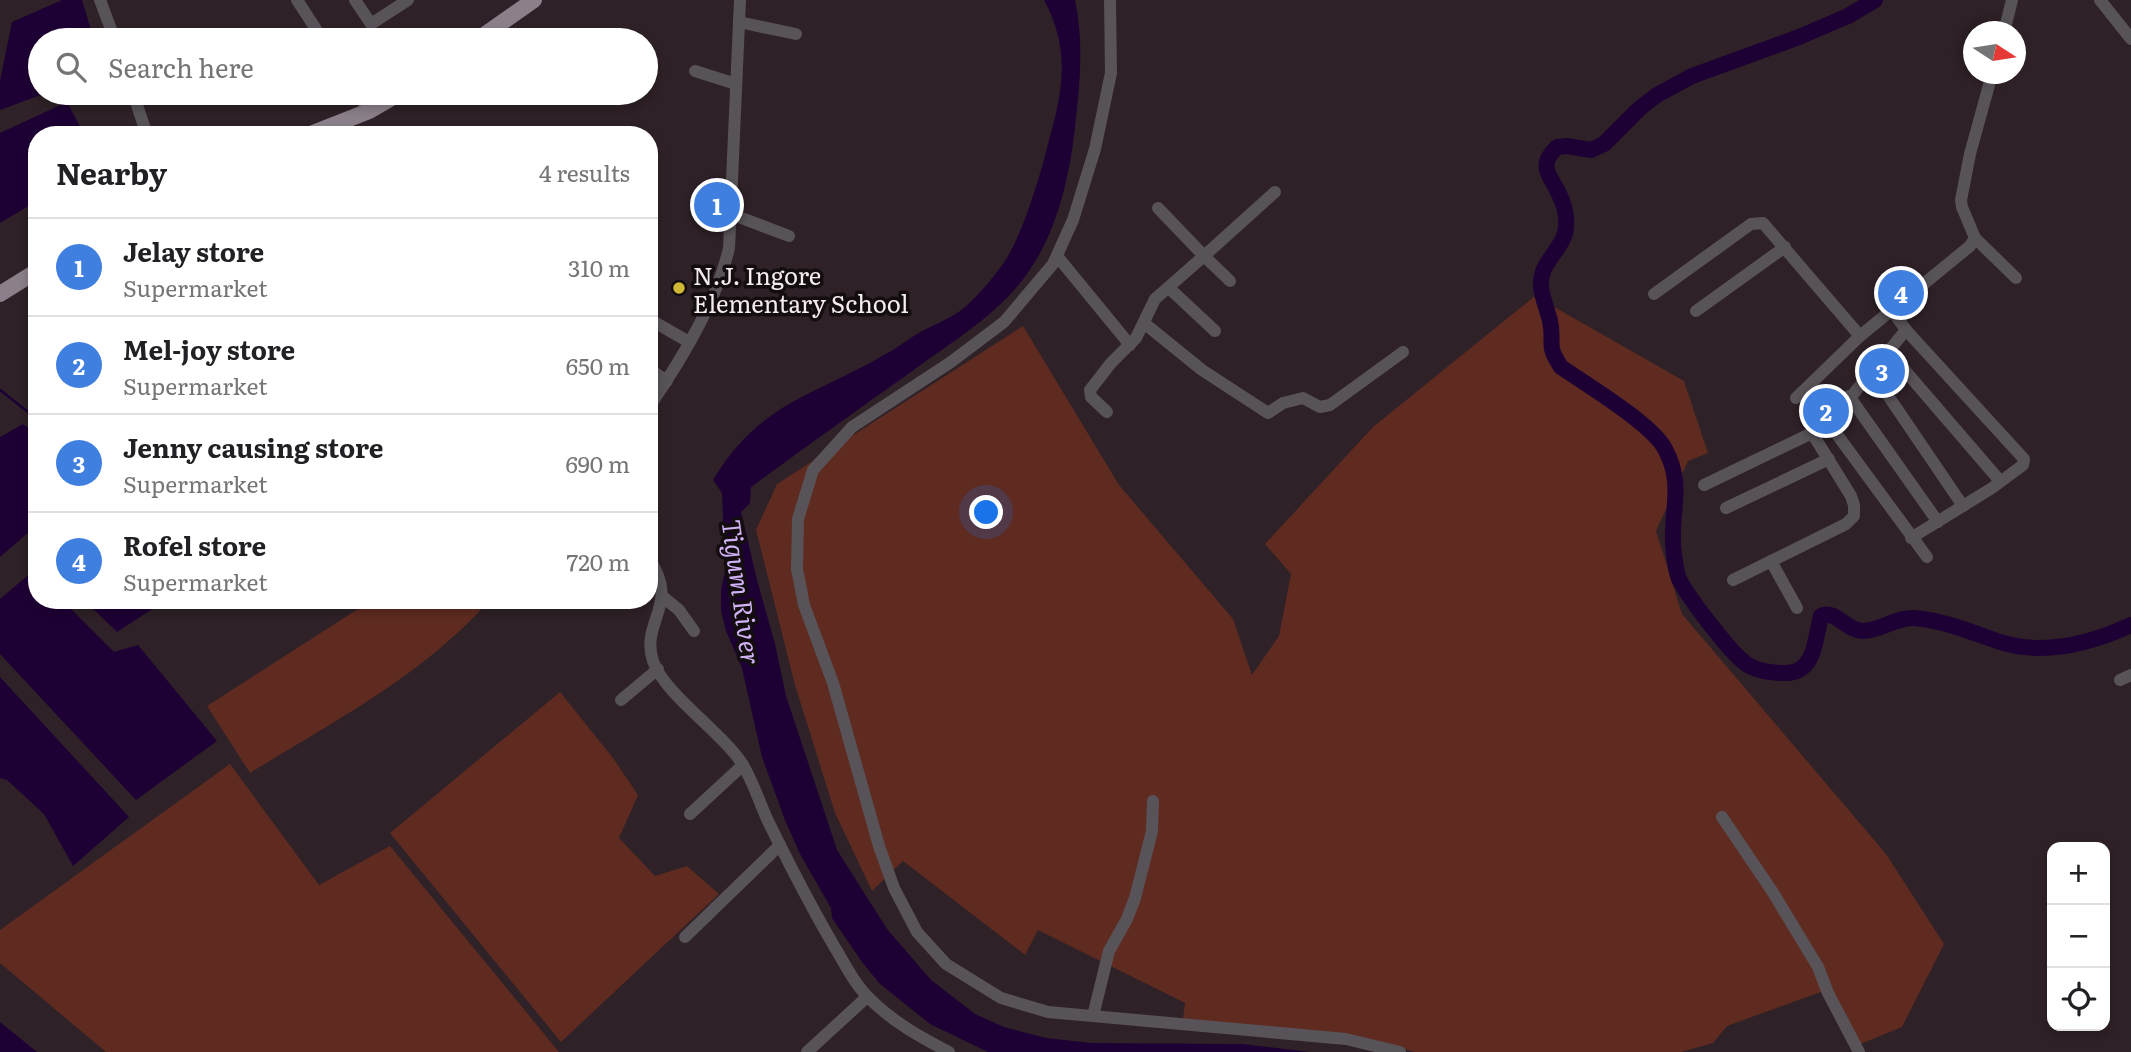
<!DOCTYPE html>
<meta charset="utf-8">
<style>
:root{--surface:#fff;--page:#f2f2f2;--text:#202124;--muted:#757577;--line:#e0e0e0;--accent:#db2777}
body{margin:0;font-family:Literata,serif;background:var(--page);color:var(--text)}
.controls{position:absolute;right:21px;bottom:21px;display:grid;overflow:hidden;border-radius:14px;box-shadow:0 4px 10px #0003}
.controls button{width:63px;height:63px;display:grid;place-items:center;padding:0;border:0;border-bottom:2px solid var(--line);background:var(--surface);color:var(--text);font:35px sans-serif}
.compass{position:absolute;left:1963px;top:21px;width:63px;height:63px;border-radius:50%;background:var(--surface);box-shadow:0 4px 10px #0003;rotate:102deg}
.you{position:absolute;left:987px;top:513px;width:24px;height:24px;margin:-18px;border:5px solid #fff;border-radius:50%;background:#1a73e8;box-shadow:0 0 0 10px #1a73e833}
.badge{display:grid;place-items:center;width:46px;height:46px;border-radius:50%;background:var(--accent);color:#fff;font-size:23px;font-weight:700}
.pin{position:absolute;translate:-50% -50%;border:4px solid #fff;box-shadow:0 2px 7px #0006}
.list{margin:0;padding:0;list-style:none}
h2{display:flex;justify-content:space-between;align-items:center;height:91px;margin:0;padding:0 28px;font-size:30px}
h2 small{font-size:23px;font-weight:400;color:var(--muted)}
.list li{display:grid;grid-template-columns:46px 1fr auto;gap:21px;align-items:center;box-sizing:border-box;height:98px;padding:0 28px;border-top:2px solid var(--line)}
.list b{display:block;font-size:26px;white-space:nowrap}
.list p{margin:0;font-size:23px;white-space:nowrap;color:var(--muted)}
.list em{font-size:23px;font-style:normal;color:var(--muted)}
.icon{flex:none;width:38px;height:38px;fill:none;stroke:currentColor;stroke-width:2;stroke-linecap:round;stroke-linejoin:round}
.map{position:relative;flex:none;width:2131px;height:1052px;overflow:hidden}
.search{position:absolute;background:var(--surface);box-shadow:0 4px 10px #0003;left:28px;top:28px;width:630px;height:77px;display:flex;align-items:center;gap:18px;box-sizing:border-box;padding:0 24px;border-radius:38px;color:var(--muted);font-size:26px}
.panel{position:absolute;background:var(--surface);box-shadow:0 4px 10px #0003;left:28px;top:126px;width:630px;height:483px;border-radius:28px}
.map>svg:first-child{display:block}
.green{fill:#5f2b21}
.water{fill:#1e0134}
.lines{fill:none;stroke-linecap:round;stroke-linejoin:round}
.stream{stroke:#1e0134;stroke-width:2.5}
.river{stroke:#1e0134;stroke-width:16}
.minor{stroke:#585358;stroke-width:12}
.major{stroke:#8b808a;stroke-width:16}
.poi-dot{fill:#d0b736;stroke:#130d0f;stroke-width:2.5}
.labels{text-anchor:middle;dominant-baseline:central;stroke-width:7;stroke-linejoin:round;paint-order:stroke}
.poi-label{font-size:24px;fill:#f5ecf0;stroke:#130d0f;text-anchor:start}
.water-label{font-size:26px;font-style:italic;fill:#d0b2f6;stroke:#130d0f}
</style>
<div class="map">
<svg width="2131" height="1052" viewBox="0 0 2131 1052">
<rect width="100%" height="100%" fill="#2e2127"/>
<!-- green -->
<g class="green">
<path d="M1535,296L1684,381L1708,453L1688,461L1656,531L1682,614L1886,854L1944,944L1902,1027L1858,1045L1832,988L1727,1026L1713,1043L1681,1052H1414L1393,1045L1183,1019L1185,1003L1038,930L1025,955L903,861L872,891L835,813L795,685L756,530L777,484L1023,326L1119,485L1233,619L1252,675L1279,636L1291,574L1265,544L1373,427Z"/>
<path d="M372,600H490C422,676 336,720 250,773L207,706Z"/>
<path d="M560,692L613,758L638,795L619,838L655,876L687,866L719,894L561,1042L390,833Z"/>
<path d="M230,764L319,885L390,846L559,1052H106L0,963V930Z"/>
</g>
<!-- water -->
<g class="water">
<path d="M62,0H82L94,40H40V93H46L0,110V81L12,22Z"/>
<path d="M1044,0H1075C1084,43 1080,84 1075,127C1070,174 1058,228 1031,268C1002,313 953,341 911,372C857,410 804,448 751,487L750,503L741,512L757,580L775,644L786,696L837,850L887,929L931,980L975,1014L1004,1027L1046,1038L1091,1043L1242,1044L1309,1052H988L930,1024L880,984L862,962L832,918L831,908L800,854L785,820L762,757L742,668L726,631L721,610V590L725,572L722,493L713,480C760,402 814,396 886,354C897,348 907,340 917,334C931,326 947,320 960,311C976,299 991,280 1003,264C1022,237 1040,177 1048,144C1063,91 1071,50 1044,0Z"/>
<path d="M67,102L82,130L106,127L111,135H37V201L0,223V133Z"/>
<path d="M23,424L37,435V525L0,557V437Z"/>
<path d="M33,571L37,575V600H62L114,652L138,645L217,741L136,800L0,654V599Z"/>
<path d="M84,600H166L117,632Z"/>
<path d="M0,677L129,817L73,866L44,814L7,780L0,778Z"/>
<path d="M0,1022L37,1052H0Z"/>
</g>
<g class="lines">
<!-- stream -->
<path class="stream" d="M0,390L37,419"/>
<!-- river -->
<path class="river" d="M1875,0L1848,16L1799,37L1692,76L1657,95L1640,108L1604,144L1591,150L1567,146L1557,147C1537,166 1550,175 1559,194C1564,203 1567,216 1566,226C1566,242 1551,254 1544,269C1536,288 1546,303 1550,321C1555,344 1545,343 1561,367C1587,385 1652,424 1665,449C1686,487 1668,516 1674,554C1675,561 1676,572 1679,579C1688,597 1729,651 1745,663C1755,671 1773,673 1786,673C1816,673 1815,637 1821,616C1836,609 1846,631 1863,631C1881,631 1896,617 1914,618C1942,620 1971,632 1997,641C2041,656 2090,644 2131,625"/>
<!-- minor -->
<g class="minor">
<path d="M100,0L115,40"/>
<path d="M297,0L323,40"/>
<path d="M355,0L371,24L408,0"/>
<path d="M1110,0L1111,73L1095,149L1073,220L1053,264L1004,322L951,362L852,427L813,470L798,519L797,569L804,605L833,683L879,846L894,888L917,932L946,964L1001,998L1048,1012L1346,1039L1400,1052"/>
<path d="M2100,0L2131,39"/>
<path d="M739,22L796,34"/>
<path d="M2004,32L2012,0"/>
<path d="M695,71L736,84"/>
<path d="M133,93L147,135"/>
<path d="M357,93L369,111"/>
<path d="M731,214L789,236"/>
<path d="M1975,238L2016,278"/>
<path d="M1057,256L1130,345"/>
<path d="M1230,281L1204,256L1275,192"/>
<path d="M1169,288L1215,331"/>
<path d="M1654,294L1751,224L1763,223L1860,336L1970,246L1975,238L1962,207L1961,200L1970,154L1992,74"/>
<path d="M1891,309L1906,330L2024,459L2023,465L1992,488L1911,538"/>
<path d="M1696,311L1785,247"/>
<path d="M649,319L689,342"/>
<path d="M1144,323L1202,370L1268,413L1283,403L1303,398L1320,407L1330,405L1403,352"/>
<path d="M1889,352L2000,481"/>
<path d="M649,369L667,381"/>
<path d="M1872,372L1963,506"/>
<path d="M1849,396L1938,522"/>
<path d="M1796,398L1860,336"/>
<path d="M649,407C680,362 717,302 729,248L740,0"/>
<path d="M1107,412L1091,397L1090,390L1111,363L1136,338L1155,299L1204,256L1158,208"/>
<path d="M1827,421L1927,557"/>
<path d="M1704,485L1812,433L1840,410L1906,330"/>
<path d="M1726,508L1829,459"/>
<path d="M649,559C681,605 640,621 653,661C664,694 723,733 743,765C753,782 759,801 767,819C788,862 810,905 834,946C845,964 855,985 870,999C893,1022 920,1037 949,1052"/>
<path d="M1771,561L1797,608"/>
<path d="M1733,580L1846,524L1854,516V505L1851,496L1812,433"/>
<path d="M663,597L679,610L694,631"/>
<path d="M2120,680L2131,675"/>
<path d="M621,700L658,669"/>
<path d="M690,814L743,765"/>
<path d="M1722,817L1772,891L1818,967L1828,993L1859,1052"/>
<path d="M685,937L780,845"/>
<path d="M1093,1016L1109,951L1127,919L1135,898L1152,831L1153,801"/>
<path d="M807,1052L867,997"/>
</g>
<!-- major -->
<g class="major">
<path d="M477,40L534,0"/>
<path d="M308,135L369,111L400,93"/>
<path d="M0,294L37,271"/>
</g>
</g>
<!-- markers -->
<circle class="poi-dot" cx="679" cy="288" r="7"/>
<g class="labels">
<!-- poi labels -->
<g class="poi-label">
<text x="693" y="274">N.J. Ingore<tspan x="693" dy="28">Elementary School</tspan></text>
</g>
<!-- water labels -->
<g class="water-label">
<text transform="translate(743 592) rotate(82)">Tigum River</text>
</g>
</g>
</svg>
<div class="controls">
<button>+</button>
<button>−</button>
<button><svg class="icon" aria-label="locate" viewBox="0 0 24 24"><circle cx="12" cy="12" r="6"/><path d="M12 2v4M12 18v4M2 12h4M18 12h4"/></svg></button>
</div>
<svg class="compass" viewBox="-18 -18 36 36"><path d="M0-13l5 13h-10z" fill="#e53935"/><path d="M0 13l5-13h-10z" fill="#757577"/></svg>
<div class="you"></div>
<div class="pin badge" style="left:717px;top:205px;background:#3f7fe0">1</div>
<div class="pin badge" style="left:1826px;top:411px;background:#3f7fe0">2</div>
<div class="pin badge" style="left:1882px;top:371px;background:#3f7fe0">3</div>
<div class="pin badge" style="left:1901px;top:293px;background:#3f7fe0">4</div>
<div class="search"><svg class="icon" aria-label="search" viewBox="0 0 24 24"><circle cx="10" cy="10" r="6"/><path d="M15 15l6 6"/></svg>Search here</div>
<section class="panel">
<h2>Nearby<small>4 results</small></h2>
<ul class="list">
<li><span class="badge" style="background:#3f7fe0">1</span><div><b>Jelay store</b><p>Supermarket</p></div><em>310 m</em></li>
<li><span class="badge" style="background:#3f7fe0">2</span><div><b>Mel-joy store</b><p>Supermarket</p></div><em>650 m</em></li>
<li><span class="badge" style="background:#3f7fe0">3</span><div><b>Jenny causing store</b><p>Supermarket</p></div><em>690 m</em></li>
<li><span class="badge" style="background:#3f7fe0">4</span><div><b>Rofel store</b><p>Supermarket</p></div><em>720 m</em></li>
</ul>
</section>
</div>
